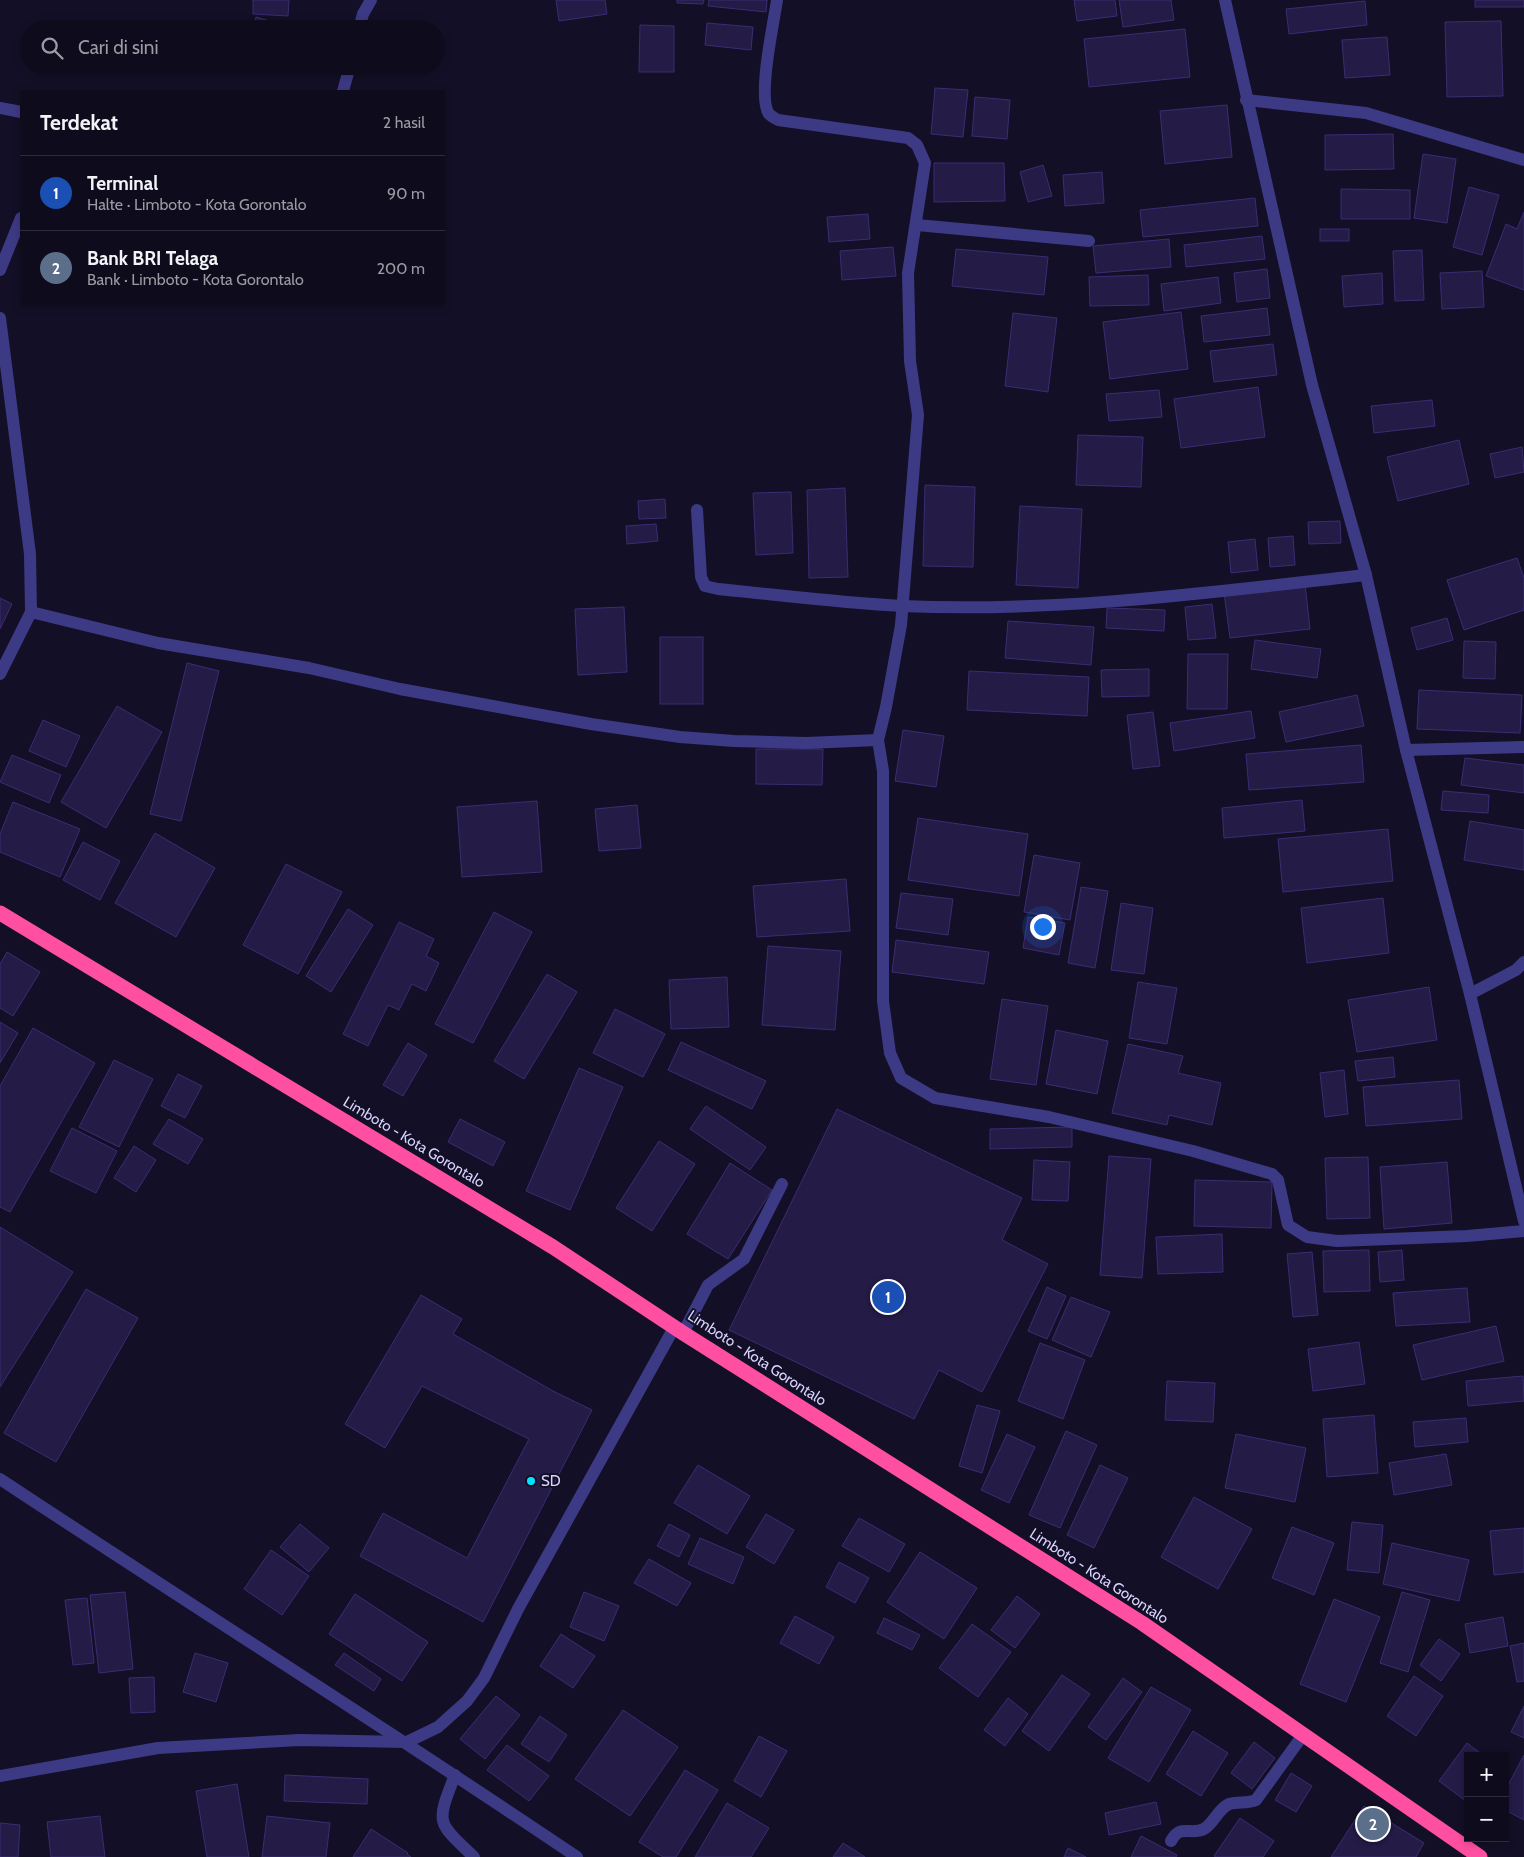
<!DOCTYPE html>
<html lang="id">
<meta charset="utf-8">
<style>
:root{--surface:#0e0b1c;--page:#1c1929;--text:#f1f3f6;--muted:#9b9ba3;--line:#2e2b3b;--accent:#00e5ff}
body{margin:0;font-family:Cabin,sans-serif;background:var(--page);color:var(--text)}
.controls{position:absolute;right:15px;bottom:15px;display:grid;overflow:hidden;border-radius:0px;box-shadow:0 2px 8px #0003}
.controls button{width:45px;height:45px;display:grid;place-items:center;padding:0;border:0;border-bottom:1px solid var(--line);background:var(--surface);color:var(--text);font:25px sans-serif}
.you{position:absolute;left:1042px;top:926px;width:18px;height:18px;margin:-12px;border:4px solid #fff;border-radius:50%;background:#1a73e8;box-shadow:0 0 0 8px #1a73e833}
.badge{display:grid;place-items:center;width:32px;height:32px;border-radius:50%;background:var(--accent);color:#fff;font-size:16px;font-weight:700}
.pin{position:absolute;translate:-50% -50%;border:2px solid #fff;box-shadow:0 1px 5px #0006}
.list{margin:0;padding:0;list-style:none}
h2{display:flex;justify-content:space-between;align-items:center;height:65px;margin:0;padding:0 20px;font-size:21px}
h2 small{font-size:16px;font-weight:400;color:var(--muted)}
.list li{display:grid;grid-template-columns:32px 1fr auto;gap:15px;align-items:center;box-sizing:border-box;height:75px;padding:0 20px;border-top:1px solid var(--line)}
.list b{display:block;font-size:19px;white-space:nowrap}
.list p{margin:0;font-size:16px;white-space:nowrap;color:var(--muted)}
.list em{font-size:16px;font-style:normal;color:var(--muted)}
.icon{flex:none;width:28px;height:28px;fill:none;stroke:currentColor;stroke-width:2;stroke-linecap:round;stroke-linejoin:round}
.map{position:relative;flex:none;width:1524px;height:1857px;overflow:hidden}
.search{position:absolute;background:var(--surface);box-shadow:0 2px 8px #0003;left:20px;top:20px;width:425px;height:55px;display:flex;align-items:center;gap:12px;box-sizing:border-box;padding:0 18px;border-radius:28px;color:var(--muted);font-size:19px}
.panel{position:absolute;background:var(--surface);box-shadow:0 2px 8px #0003;left:20px;top:90px;width:425px;height:215px;border-radius:0px}
.map>svg:first-child{display:block}
.building{fill:#241b47;stroke:#3b2d73}
.lines{fill:none;stroke-linecap:round;stroke-linejoin:round}
.minor{stroke:#3d3a85;stroke-width:12}
.highway{stroke:#ff4fa3;stroke-width:15}
.poi-dot{fill:#00e5ff;stroke:#130f26;stroke-width:2}
.labels{text-anchor:middle;dominant-baseline:central;stroke-width:4;stroke-linejoin:round;paint-order:stroke}
.street-label{font-size:15px;fill:#d9d4ff;stroke:#130f26}
.poi-label{font-size:15px;fill:#d9d4ff;stroke:#130f26;text-anchor:start}
</style>
<div class="map">
<svg width="1524" height="1857" viewBox="0 0 1524 1857">
<rect width="100%" height="100%" fill="#130f26"/>
<!-- building -->
<g class="building">
<path d="M253,0H289L288,16L253,14Z"/>
<path d="M556,0H605L607,14L559,21Z"/>
<path d="M677,0H704L703,4L677,3Z"/>
<path d="M709,0H767L766,12L708,6Z"/>
<path d="M1074,0H1115L1117,16L1077,21Z"/>
<path d="M1119,0H1171L1174,20L1123,27Z"/>
<rect x="1475" y="0" width="49" height="7"/>
<path d="M1365,1L1367,25L1289,34L1286,9Z"/>
<path d="M256,17L295,29H253Z"/>
<path d="M60,21L97,27L96,29H59Z"/>
<path d="M1501,21L1503,96L1447,97L1445,22Z"/>
<path d="M707,23L753,27L751,50L705,45Z"/>
<path d="M640,25L674,26V72H639Z"/>
<path d="M1185,29L1190,77L1089,87L1084,39Z"/>
<path d="M1387,37L1390,75L1345,78L1342,40Z"/>
<path d="M935,88L968,90L963,137L931,134Z"/>
<path d="M975,97L1010,100L1007,139L972,136Z"/>
<path d="M1227,105L1232,157L1165,164L1160,111Z"/>
<path d="M1393,134L1394,169L1325,170V135Z"/>
<path d="M1423,154L1456,159L1447,223L1414,218Z"/>
<path d="M934,163H1004L1005,201L934,202Z"/>
<path d="M1043,165L1052,196L1028,202L1020,172Z"/>
<path d="M1102,172L1104,203L1065,206L1063,175Z"/>
<path d="M1469,187L1499,195L1482,255L1453,247Z"/>
<path d="M1341,189L1410,190V219H1341Z"/>
<path d="M1255,198L1258,226L1143,237L1140,210Z"/>
<path d="M1524,212V290L1486,276L1506,224L1517,229Z"/>
<path d="M868,214L870,239L829,242L827,217Z"/>
<rect x="1320" y="229" width="29" height="12"/>
<path d="M1262,236L1265,259L1186,267L1184,245Z"/>
<path d="M1169,239L1171,267L1096,273L1093,246Z"/>
<path d="M893,247L896,276L842,280L840,251Z"/>
<path d="M956,249L1048,257L1044,295L952,286Z"/>
<path d="M1422,250L1424,300L1395,301L1393,251Z"/>
<path d="M1267,269L1270,298L1237,302L1234,273Z"/>
<path d="M1482,271L1484,307L1442,309L1440,273Z"/>
<path d="M1382,273L1383,304L1344,307L1342,276Z"/>
<path d="M1148,275L1149,305L1090,306L1089,277Z"/>
<path d="M1218,277L1221,303L1164,311L1161,284Z"/>
<path d="M1267,308L1270,335L1204,342L1201,316Z"/>
<path d="M1181,312L1188,369L1110,379L1103,322Z"/>
<path d="M1013,313L1057,318L1048,392L1005,386Z"/>
<path d="M1273,344L1277,375L1214,382L1210,351Z"/>
<path d="M1258,387L1265,437L1181,448L1174,399Z"/>
<path d="M1159,390L1162,417L1109,421L1106,394Z"/>
<path d="M1432,400L1435,426L1374,433L1371,406Z"/>
<path d="M1078,435L1143,437L1141,487L1076,485Z"/>
<path d="M1459,440L1469,484L1398,501L1387,457Z"/>
<path d="M1522,447L1524,472L1495,478L1490,454Z"/>
<path d="M925,485L975,487L973,567L923,566Z"/>
<path d="M845,488L848,577L809,578L807,490Z"/>
<path d="M791,492L793,553L756,555L753,493Z"/>
<path d="M665,499L666,518L639,519L638,501Z"/>
<path d="M1020,506L1082,509L1078,588L1016,585Z"/>
<path d="M1340,521L1341,543L1309,544L1308,522Z"/>
<path d="M656,524L658,541L627,544L626,526Z"/>
<path d="M1293,536L1295,565L1270,567L1268,538Z"/>
<path d="M1255,539L1258,570L1231,573L1228,542Z"/>
<path d="M1517,558L1524,578V610L1464,630L1447,580Z"/>
<path d="M1305,584L1310,629L1230,638L1224,593Z"/>
<path d="M0,598L12,604L0,629Z"/>
<path d="M1212,604L1216,638L1188,640L1185,607Z"/>
<path d="M624,607L627,672L578,675L575,609Z"/>
<path d="M1107,608L1165,610L1164,631L1106,628Z"/>
<path d="M1447,618L1453,640L1417,650L1411,628Z"/>
<path d="M1008,621L1094,627L1091,665L1005,658Z"/>
<rect x="660" y="637" width="43" height="67"/>
<path d="M1255,640L1321,649L1317,678L1251,669Z"/>
<path d="M1464,641L1496,642L1495,679L1463,678Z"/>
<path d="M1188,654H1228L1227,709H1187Z"/>
<path d="M187,663L219,671L181,821L150,814Z"/>
<path d="M1149,669V696L1102,697L1101,670Z"/>
<path d="M969,671L1089,677L1087,716L967,710Z"/>
<path d="M1419,690L1522,695L1520,733L1417,729Z"/>
<path d="M1357,695L1364,726L1286,742L1279,712Z"/>
<path d="M117,706L162,732L106,828L61,802Z"/>
<path d="M1251,711L1255,738L1174,751L1170,723Z"/>
<path d="M1153,712L1160,766L1133,769L1127,715Z"/>
<path d="M43,720L80,736L66,767L29,751Z"/>
<path d="M903,730L944,736L936,787L895,781Z"/>
<path d="M1361,745L1364,782L1249,790L1246,754Z"/>
<path d="M756,749H823L822,785L756,784Z"/>
<path d="M12,755L61,775L49,803L0,782Z"/>
<path d="M1465,758L1524,765V793L1461,785Z"/>
<path d="M1443,791L1489,795L1488,813L1441,810Z"/>
<path d="M1302,800L1305,831L1224,838L1222,808Z"/>
<path d="M537,801L542,872L462,877L457,807Z"/>
<path d="M13,802L80,829L60,877L0,852V834Z"/>
<path d="M637,805L641,848L599,851L595,809Z"/>
<path d="M918,818L1028,834L1019,896L908,880Z"/>
<path d="M1470,821L1524,830V870L1464,860Z"/>
<path d="M1388,829L1393,881L1283,892L1278,839Z"/>
<path d="M155,833L215,868L176,937L115,903Z"/>
<path d="M83,842L120,861L100,900L63,880Z"/>
<path d="M1034,855L1080,863L1070,920L1024,912Z"/>
<path d="M286,864L342,892L298,974L243,945Z"/>
<path d="M846,879L850,931L757,937L753,886Z"/>
<path d="M1081,887L1108,891L1095,968L1068,963Z"/>
<path d="M901,893L953,899L948,935L896,928Z"/>
<path d="M1383,898L1389,953L1307,963L1301,908Z"/>
<path d="M1121,903L1153,908L1144,974L1111,970Z"/>
<path d="M348,909L373,925L331,992L306,976Z"/>
<path d="M494,912L532,932L473,1043L435,1024Z"/>
<path d="M1028,917L1065,923L1059,955L1023,948Z"/>
<path d="M399,922L434,939L426,956L439,963L426,991L412,984L399,1010L388,1005L368,1046L343,1034Z"/>
<path d="M896,940L989,952L984,984L892,972Z"/>
<path d="M768,946L841,951L835,1030L762,1025Z"/>
<path d="M7,952L40,972L13,1016L0,1008V964Z"/>
<path d="M547,974L577,992L524,1079L494,1061Z"/>
<path d="M727,977L729,1027L671,1029L669,980Z"/>
<path d="M1138,982L1177,988L1167,1044L1129,1038Z"/>
<path d="M1429,987L1437,1040L1357,1052L1348,1000Z"/>
<path d="M1002,999L1048,1006L1036,1085L990,1079Z"/>
<path d="M615,1009L665,1034L643,1077L593,1053Z"/>
<path d="M0,1022L18,1033L0,1063Z"/>
<path d="M33,1028L95,1063L10,1212L0,1207V1086Z"/>
<path d="M1056,1030L1108,1041L1097,1094L1046,1084Z"/>
<path d="M681,1042L766,1081L752,1109L668,1070Z"/>
<path d="M408,1043L427,1055L403,1096L383,1085Z"/>
<path d="M1128,1044L1183,1056L1178,1073L1221,1083L1212,1125L1169,1115L1167,1125L1112,1113Z"/>
<path d="M1393,1057L1395,1077L1358,1081L1355,1061Z"/>
<path d="M114,1060L153,1079L119,1147L79,1127Z"/>
<path d="M579,1068L623,1087L570,1210L526,1191Z"/>
<path d="M1344,1070L1348,1114L1325,1117L1320,1073Z"/>
<path d="M178,1074L202,1086L185,1118L161,1106Z"/>
<path d="M1459,1080L1462,1119L1366,1126L1363,1087Z"/>
<path d="M706,1106L766,1147L750,1170L690,1129Z"/>
<path d="M837,1109L1022,1198L1002,1240L1048,1264L982,1392L939,1370L914,1419L729,1330Z"/>
<path d="M169,1119L203,1139L188,1164L153,1144Z"/>
<path d="M460,1119L505,1142L493,1166L448,1142Z"/>
<path d="M1072,1127V1147L990,1149V1129Z"/>
<path d="M72,1128L117,1151L96,1193L50,1171Z"/>
<path d="M659,1141L695,1164L652,1231L616,1208Z"/>
<path d="M134,1146L156,1160L136,1192L114,1178Z"/>
<path d="M1109,1156L1151,1159L1142,1278L1100,1275Z"/>
<path d="M1368,1157L1370,1218L1327,1219L1325,1158Z"/>
<path d="M1034,1160L1070,1162L1068,1201L1032,1200Z"/>
<path d="M1447,1162L1452,1223L1384,1229L1380,1167Z"/>
<path d="M730,1163L772,1190L728,1259L687,1234Z"/>
<path d="M1195,1180L1272,1182L1271,1228L1194,1226Z"/>
<path d="M0,1227L73,1272L0,1387Z"/>
<path d="M1222,1234L1223,1272L1158,1274L1156,1237Z"/>
<path d="M1369,1250L1370,1291L1324,1292L1323,1251Z"/>
<path d="M1402,1250L1404,1280L1380,1282L1378,1252Z"/>
<path d="M1312,1252L1318,1315L1293,1317L1287,1254Z"/>
<path d="M1047,1287L1066,1296L1047,1339L1028,1331Z"/>
<path d="M1467,1288L1470,1322L1396,1326L1393,1293Z"/>
<path d="M86,1289L138,1318L56,1462L4,1433Z"/>
<path d="M421,1295L462,1319L453,1334L553,1391L592,1410L483,1622L360,1556L383,1513L467,1558L529,1439L422,1386L385,1448L345,1424Z"/>
<path d="M1071,1297L1110,1312L1091,1357L1052,1340Z"/>
<path d="M1496,1326L1504,1361L1422,1380L1413,1345Z"/>
<path d="M1359,1342L1365,1384L1313,1391L1308,1349Z"/>
<path d="M1040,1343L1085,1360L1063,1419L1018,1401Z"/>
<path d="M1523,1376L1524,1401L1468,1406L1466,1381Z"/>
<path d="M1167,1381L1215,1383L1213,1422L1165,1420Z"/>
<path d="M977,1405L1000,1411L982,1473L959,1466Z"/>
<path d="M1374,1415L1378,1473L1327,1477L1323,1419Z"/>
<path d="M1466,1418L1468,1442L1415,1447L1413,1422Z"/>
<path d="M1066,1431L1097,1445L1060,1528L1029,1515Z"/>
<path d="M1007,1434L1035,1447L1009,1503L981,1490Z"/>
<path d="M1236,1434L1306,1448L1295,1502L1225,1488Z"/>
<path d="M1446,1454L1452,1485L1394,1495L1389,1463Z"/>
<path d="M698,1465L750,1496L727,1534L674,1503Z"/>
<path d="M1100,1465L1128,1478L1094,1548L1067,1535Z"/>
<path d="M1194,1497L1252,1529L1218,1589L1161,1557Z"/>
<path d="M766,1514L794,1530L774,1564L746,1547Z"/>
<path d="M859,1518L905,1544L889,1572L842,1546Z"/>
<path d="M1352,1522L1383,1525L1379,1573L1347,1570Z"/>
<path d="M300,1524L329,1548L309,1572L280,1547Z"/>
<path d="M669,1524L690,1535L679,1557L657,1546Z"/>
<path d="M1292,1527L1334,1543L1314,1595L1272,1578Z"/>
<path d="M1524,1528V1572L1494,1575L1490,1531Z"/>
<path d="M700,1538L744,1557L733,1584L688,1564Z"/>
<path d="M1392,1543L1469,1560L1459,1601L1383,1584Z"/>
<path d="M271,1550L309,1576L282,1615L244,1589Z"/>
<path d="M920,1552L977,1588L944,1639L887,1602Z"/>
<path d="M649,1559L691,1583L677,1606L634,1583Z"/>
<path d="M839,1562L869,1578L855,1603L826,1587Z"/>
<path d="M125,1592L133,1669L99,1673L90,1595Z"/>
<path d="M584,1592L619,1606L604,1641L570,1627Z"/>
<path d="M1402,1592L1430,1600L1408,1672L1380,1663Z"/>
<path d="M355,1594L428,1642L402,1681L329,1634Z"/>
<path d="M1017,1596L1040,1614L1015,1648L991,1630Z"/>
<path d="M87,1598L94,1663L73,1665L65,1600Z"/>
<path d="M1334,1599L1380,1617L1346,1702L1300,1684Z"/>
<path d="M795,1616L834,1637L819,1664L780,1643Z"/>
<path d="M1503,1617L1508,1646L1470,1653L1465,1624Z"/>
<path d="M884,1618L920,1635L912,1650L877,1633Z"/>
<path d="M972,1624L1011,1652L978,1697L939,1668Z"/>
<path d="M561,1634L595,1656L573,1688L540,1666Z"/>
<path d="M1439,1639L1460,1654L1441,1681L1420,1665Z"/>
<path d="M1524,1643V1681L1517,1682L1510,1646Z"/>
<path d="M195,1653L228,1663L216,1702L183,1692Z"/>
<path d="M344,1653L381,1679L374,1691L335,1665Z"/>
<path d="M1062,1675L1090,1694L1049,1751L1022,1731Z"/>
<path d="M1414,1676L1443,1696L1416,1736L1387,1716Z"/>
<path d="M154,1677L155,1712L131,1713L129,1678Z"/>
<path d="M1123,1678L1142,1692L1106,1740L1088,1727Z"/>
<path d="M1151,1687L1191,1710L1149,1782L1108,1758Z"/>
<path d="M496,1696L520,1715L485,1759L460,1739Z"/>
<path d="M1008,1698L1028,1714L1005,1746L984,1730Z"/>
<path d="M1524,1706V1738L1511,1732Z"/>
<path d="M623,1710L678,1747L630,1816L575,1779Z"/>
<path d="M540,1716L567,1735L549,1762L521,1744Z"/>
<path d="M1193,1731L1228,1753L1201,1796L1166,1774Z"/>
<path d="M759,1736L787,1751L761,1797L734,1781Z"/>
<path d="M1254,1742L1275,1758L1252,1789L1231,1773Z"/>
<path d="M1467,1743L1484,1756H1468V1798L1466,1801L1439,1781Z"/>
<path d="M507,1745L549,1776L529,1801L487,1770Z"/>
<path d="M1524,1755V1820L1505,1810V1791Z"/>
<path d="M685,1770L718,1790L676,1857H663L639,1842Z"/>
<path d="M1291,1773L1312,1786L1296,1812L1275,1800Z"/>
<path d="M285,1775L368,1779L367,1804L284,1801Z"/>
<path d="M237,1784L249,1857H207L196,1791Z"/>
<path d="M1156,1802L1161,1824L1109,1835L1105,1813Z"/>
<path d="M727,1803L769,1828L751,1857H695Z"/>
<path d="M1364,1806L1424,1843L1416,1857H1331Z"/>
<path d="M100,1816L105,1857H51L47,1822Z"/>
<path d="M267,1816L330,1823L326,1857H262Z"/>
<path d="M1240,1818L1274,1841L1263,1857H1216L1214,1856Z"/>
<path d="M0,1823L20,1825L18,1857H0Z"/>
<path d="M371,1829L408,1853L407,1854L411,1857H353Z"/>
<path d="M1141,1836L1177,1855L1176,1857H1131Z"/>
<path d="M843,1843L865,1857H833Z"/>
<path d="M1068,1848L1086,1857H1064Z"/>
</g>
<g class="lines">
<!-- minor -->
<g class="minor">
<path d="M777,0C774,22 757,97 769,114C771,116 776,119 778,120L908,138L917,145L925,163L908,273L910,361L918,415L901,625L886,707L878,740L883,771V1001L890,1053L901,1078L935,1098L1049,1117L1193,1151L1272,1174L1278,1180L1288,1225L1307,1237L1337,1241L1467,1236L1524,1231"/>
<path d="M1225,0L1312,385L1366,575L1406,750L1470,994L1524,1221"/>
<path d="M359,29L363,14L371,0"/>
<path d="M343,91L350,66"/>
<path d="M1246,100L1366,113L1524,160"/>
<path d="M0,108L21,112"/>
<path d="M917,225L1089,241"/>
<path d="M0,270L21,218"/>
<path d="M0,318L30,554L31,612L0,674"/>
<path d="M697,510L701,577L705,586L718,589C779,595 841,603 902,606C1057,613 1213,592 1366,575"/>
<path d="M31,612L158,643L309,668L400,689L591,724L680,737L734,741L806,743L878,740"/>
<path d="M1406,750L1524,747"/>
<path d="M1470,994L1516,970L1524,962"/>
<path d="M683,1333L708,1285L744,1259L782,1184"/>
<path d="M0,1479C192,1606 386,1728 577,1857"/>
<path d="M455,1775C436,1824 436,1821 474,1857"/>
<path d="M0,1776L158,1748L299,1740L407,1742L438,1727L467,1701L484,1678L518,1609L675,1326"/>
<path d="M1171,1841C1181,1823 1189,1836 1204,1829C1214,1823 1218,1809 1229,1804C1238,1801 1247,1804 1256,1800L1303,1735"/>
</g>
<!-- highway -->
<path class="highway" d="M0,913L553,1247L683,1333L1142,1623L1480,1857"/>
</g>
<!-- markers -->
<circle class="poi-dot" cx="531" cy="1481" r="5"/>
<g class="labels">
<!-- street labels -->
<g class="street-label">
<text transform="translate(414 1142) rotate(31)">Limboto - Kota Gorontalo</text>
<text transform="translate(757 1358) rotate(33)">Limboto - Kota Gorontalo</text>
<text transform="translate(1099 1576) rotate(33)">Limboto - Kota Gorontalo</text>
</g>
<!-- poi labels -->
<g class="poi-label">
<text x="541" y="1481">SD</text>
</g>
</g>
</svg>
<div class="controls">
<button>+</button>
<button>−</button>
</div>
<div class="you"></div>
<div class="pin badge" style="left:888px;top:1297px;background:#1a4fb4">1</div>
<div class="pin badge" style="left:1373px;top:1824px;background:#5c6f8a">2</div>
<div class="search"><svg class="icon" aria-label="search" viewBox="0 0 24 24"><circle cx="10" cy="10" r="6"/><path d="M15 15l6 6"/></svg>Cari di sini</div>
<section class="panel">
<h2>Terdekat<small>2 hasil</small></h2>
<ul class="list">
<li><span class="badge" style="background:#1a4fb4">1</span><div><b>Terminal</b><p>Halte · Limboto - Kota Gorontalo</p></div><em>90 m</em></li>
<li><span class="badge" style="background:#5c6f8a">2</span><div><b>Bank BRI Telaga</b><p>Bank · Limboto - Kota Gorontalo</p></div><em>200 m</em></li>
</ul>
</section>
</div>
